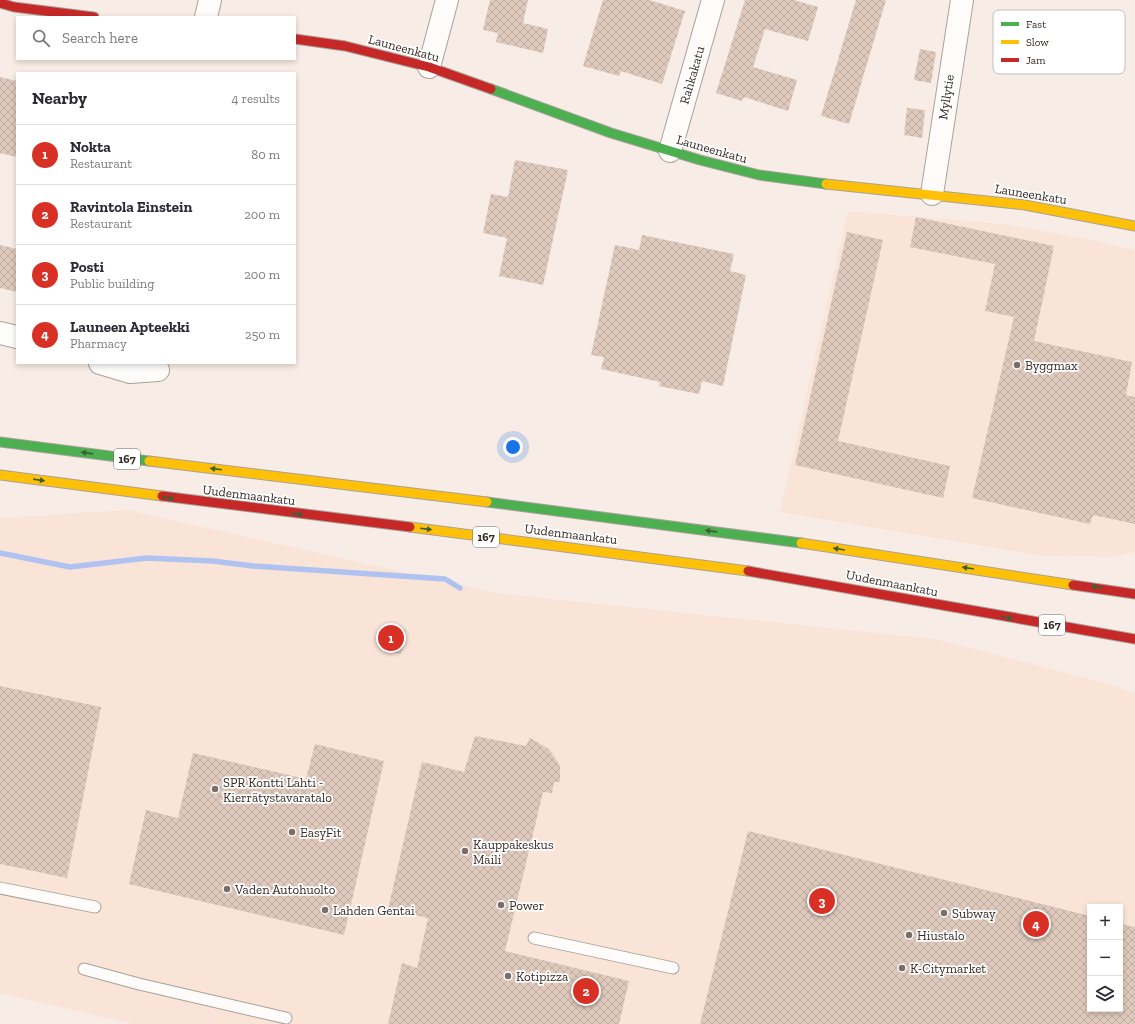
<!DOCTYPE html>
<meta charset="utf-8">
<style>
:root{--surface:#fff;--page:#f7f7f7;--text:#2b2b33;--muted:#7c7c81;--line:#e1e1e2;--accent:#d93025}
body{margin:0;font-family:"Zilla Slab",serif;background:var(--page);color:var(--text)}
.controls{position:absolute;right:12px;bottom:12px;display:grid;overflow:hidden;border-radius:0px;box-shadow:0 2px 6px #0003}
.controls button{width:36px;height:36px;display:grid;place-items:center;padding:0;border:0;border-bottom:1px solid var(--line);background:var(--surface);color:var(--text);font:20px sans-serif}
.you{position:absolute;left:513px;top:447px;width:14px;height:14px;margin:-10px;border:3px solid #fff;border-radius:50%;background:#1a73e8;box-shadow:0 0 0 6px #1a73e833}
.badge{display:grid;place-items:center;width:26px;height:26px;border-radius:50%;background:var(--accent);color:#fff;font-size:13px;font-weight:700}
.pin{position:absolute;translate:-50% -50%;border:2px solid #fff;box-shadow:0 1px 4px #0006}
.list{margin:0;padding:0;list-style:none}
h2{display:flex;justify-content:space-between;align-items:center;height:52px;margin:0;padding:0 16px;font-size:17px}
h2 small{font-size:13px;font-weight:400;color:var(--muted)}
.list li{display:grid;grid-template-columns:26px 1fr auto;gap:12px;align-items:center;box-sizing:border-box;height:60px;padding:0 16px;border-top:1px solid var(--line)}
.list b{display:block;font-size:15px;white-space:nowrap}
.list p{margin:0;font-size:13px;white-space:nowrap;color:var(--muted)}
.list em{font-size:13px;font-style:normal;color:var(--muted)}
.icon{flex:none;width:22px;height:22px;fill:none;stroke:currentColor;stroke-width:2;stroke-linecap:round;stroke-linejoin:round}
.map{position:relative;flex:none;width:1135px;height:1024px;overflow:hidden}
.search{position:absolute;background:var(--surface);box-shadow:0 2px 6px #0003;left:16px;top:16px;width:280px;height:44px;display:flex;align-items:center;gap:10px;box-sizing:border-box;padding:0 14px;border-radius:0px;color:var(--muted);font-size:15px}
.panel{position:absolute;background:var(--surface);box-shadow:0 2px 6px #0003;left:16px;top:72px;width:280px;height:292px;border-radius:0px}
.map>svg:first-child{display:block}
.built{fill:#fae4d8;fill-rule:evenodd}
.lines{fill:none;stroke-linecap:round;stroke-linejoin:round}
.stream{stroke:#b0c3f0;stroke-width:5.5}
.building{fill:url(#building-cross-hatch)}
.lane-casing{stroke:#aaa09b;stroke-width:13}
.street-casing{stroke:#aaa09b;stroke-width:24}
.fast-casing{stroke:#aaa09b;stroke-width:11}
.slow-casing{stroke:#aaa09b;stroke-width:11}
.jam-casing{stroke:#aaa09b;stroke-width:11}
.lane{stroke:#fefcfb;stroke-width:11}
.street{stroke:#fefcfb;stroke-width:22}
.fast{stroke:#4caf50;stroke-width:9}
.slow{stroke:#ffc107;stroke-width:9}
.jam{stroke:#c62828;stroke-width:9}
.oneway{fill:#3e5f36}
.poi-dot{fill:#796e68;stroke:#fff;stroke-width:1.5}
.labels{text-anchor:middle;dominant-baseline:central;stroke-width:3.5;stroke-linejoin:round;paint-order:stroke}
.shield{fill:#fff;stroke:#726a66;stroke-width:1}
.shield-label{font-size:12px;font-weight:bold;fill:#352a24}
.street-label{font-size:13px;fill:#352a24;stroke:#fff}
.poi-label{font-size:13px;fill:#352a24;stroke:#fff;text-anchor:start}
.key{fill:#fff;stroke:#c2bfbd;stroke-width:1}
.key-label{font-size:11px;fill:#352a24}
</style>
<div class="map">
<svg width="1135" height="1024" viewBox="0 0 1135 1024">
<defs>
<pattern id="building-cross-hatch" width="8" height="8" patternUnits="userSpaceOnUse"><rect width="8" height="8" fill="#dfc9bc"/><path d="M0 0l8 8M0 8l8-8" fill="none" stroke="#c0ada1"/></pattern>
</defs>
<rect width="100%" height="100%" fill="#f7ece6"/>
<!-- built -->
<g class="built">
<path d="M848,211L1003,224L1092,240L1135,250V552L1108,557L1043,556L780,512Z"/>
<path d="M127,510L496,593L934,639L1094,680L1135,693V1024H134L0,993V518ZM1090,907H1120V1009H1090Z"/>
</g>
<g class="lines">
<!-- stream -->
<path class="stream" d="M0,553L70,567L147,558L213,561L253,566L445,579L460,588"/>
</g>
<!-- building -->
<g class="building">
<path d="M490,0H528L523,23L548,29L543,53L496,42L498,33L483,30Z"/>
<path d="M603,0H649L685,11L662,84L621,71L619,76L583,66Z"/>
<path d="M745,0H794L818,7L808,41L765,29L753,67L797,80L788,111L744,97L742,101L716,93Z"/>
<path d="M856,0H886L849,124L821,116Z"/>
<path d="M920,49L936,52L931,83L914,80Z"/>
<path d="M0,77L17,81V157L0,153Z"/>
<path d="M907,108L925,110L922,138L904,135Z"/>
<path d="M515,160L568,170L543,285L499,276L507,238L483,233L491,194L508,197Z"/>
<path d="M916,217L1054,246L1034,341L1132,362L1126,395L1135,397V524L1093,515L1090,524L972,498L1014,317L985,311L995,264L910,247Z"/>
<path d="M847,232L883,240L838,441L950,466L943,498L795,465Z"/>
<path d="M642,235L734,254L730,271L746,275L723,386L702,381L699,394L659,386L660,382L601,369L604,357L591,355L615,245L639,250Z"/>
<path d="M0,245L17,249V292L0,288Z"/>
<path d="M387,627L406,630L401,654L381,650Z"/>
<path d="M0,686L101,707L67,878L0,864Z"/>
<path d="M475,736L526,746L530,738L549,749L560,766V782H554L552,793L543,792L505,951L629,981L619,1024H388L402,963L417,968L428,918L388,909L422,762L464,772Z"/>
<path d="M315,744L384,761L344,935L129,884L146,810L178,818L193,753L306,779Z"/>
<path d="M748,831L1090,916V1009H1120V924L1135,927V1024H700Z"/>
</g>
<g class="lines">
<defs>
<g id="lane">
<path d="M0,888L95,907"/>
<path d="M534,938L673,968"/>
<path d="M84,969L139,984L286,1018"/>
</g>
<g id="street">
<path d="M206,17L210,0"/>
<path d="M429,67L447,0"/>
<path d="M670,151L713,0"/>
<path d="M932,194L962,0"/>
<path d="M0,333L17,337"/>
<path d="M100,363L130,372L158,370"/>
</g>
<g id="fast">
<path d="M491,89L611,133L700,160L759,175L826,184"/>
<path d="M0,442L149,461"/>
<path d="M487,502L801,543"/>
</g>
<g id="slow">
<path d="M826,184L1025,205L1135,226"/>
<path d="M149,461L487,502"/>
<path d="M0,475L162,496"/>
<path d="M410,527L748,571"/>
<path d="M801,543L1073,585"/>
</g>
<g id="jam">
<path d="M0,3L14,7L94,17"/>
<path d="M295,39L345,46L429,67L491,89"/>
<path d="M162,496L410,527"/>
<path d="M748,571L1135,639"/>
<path d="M1073,585L1135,594"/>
</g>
</defs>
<!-- lane casing -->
<use href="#lane" class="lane-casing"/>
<!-- street casing -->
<use href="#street" class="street-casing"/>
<!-- fast casing -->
<use href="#fast" class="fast-casing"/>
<!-- slow casing -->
<use href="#slow" class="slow-casing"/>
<!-- jam casing -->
<use href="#jam" class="jam-casing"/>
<!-- lane -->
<use href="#lane" class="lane"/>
<!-- street -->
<use href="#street" class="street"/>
<!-- fast -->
<use href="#fast" class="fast"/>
<!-- slow -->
<use href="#slow" class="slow"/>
<!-- jam -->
<use href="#jam" class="jam"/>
</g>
<!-- one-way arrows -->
<defs><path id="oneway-solid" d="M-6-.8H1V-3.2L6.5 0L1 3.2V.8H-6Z"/></defs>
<g class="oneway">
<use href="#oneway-solid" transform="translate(87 453) rotate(-172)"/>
<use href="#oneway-solid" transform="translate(216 469) rotate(-173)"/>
<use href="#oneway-solid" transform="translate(39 480) rotate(8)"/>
<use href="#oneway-solid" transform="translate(168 498) rotate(8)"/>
<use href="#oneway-solid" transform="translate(297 514) rotate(7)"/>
<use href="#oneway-solid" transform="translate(426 529) rotate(7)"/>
<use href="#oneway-solid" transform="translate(711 531) rotate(-172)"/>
<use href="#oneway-solid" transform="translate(839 549) rotate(-171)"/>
<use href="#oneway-solid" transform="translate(968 568) rotate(-171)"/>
<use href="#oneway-solid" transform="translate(1097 587) rotate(-171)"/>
<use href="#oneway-solid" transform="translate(1007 618) rotate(9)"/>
</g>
<!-- markers -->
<g class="poi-dot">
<circle cx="1017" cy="365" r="4"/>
<circle cx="215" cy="789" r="4"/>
<circle cx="292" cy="832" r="4"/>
<circle cx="465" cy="851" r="4"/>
<circle cx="227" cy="889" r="4"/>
<circle cx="501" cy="905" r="4"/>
<circle cx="325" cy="910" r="4"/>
<circle cx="944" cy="913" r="4"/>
<circle cx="909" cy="935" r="4"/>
<circle cx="902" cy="968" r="4"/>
<circle cx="508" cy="976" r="4"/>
</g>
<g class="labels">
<!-- shield labels -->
<g class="shield">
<rect x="114" y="449" width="26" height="20" rx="3"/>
<rect x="473" y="527" width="26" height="20" rx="3"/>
<rect x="1039" y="615" width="26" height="20" rx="3"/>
</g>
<g class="shield-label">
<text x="127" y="459">167</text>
<text x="486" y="537">167</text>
<text x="1052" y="625">167</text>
</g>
<!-- street labels -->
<g class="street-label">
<text transform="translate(404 48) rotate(15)">Launeenkatu</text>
<text transform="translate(692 75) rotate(-74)">Rahkakatu</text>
<text transform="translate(946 97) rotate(-81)">Myllytie</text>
<text transform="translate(712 149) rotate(16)">Launeenkatu</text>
<text transform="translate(1031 194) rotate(9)">Launeenkatu</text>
<text transform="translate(249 495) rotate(7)">Uudenmaankatu</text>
<text transform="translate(571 534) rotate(7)">Uudenmaankatu</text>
<text transform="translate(892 583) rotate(11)">Uudenmaankatu</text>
</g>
<!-- poi labels -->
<g class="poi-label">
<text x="1025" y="365">Byggmax</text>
<text x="223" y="782">SPR Kontti Lahti -<tspan x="223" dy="15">Kierrätystavaratalo</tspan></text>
<text x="300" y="832">EasyFit</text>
<text x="473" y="844">Kauppakeskus<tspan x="473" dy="15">Maili</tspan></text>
<text x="235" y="889">Vaden Autohuolto</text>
<text x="509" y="905">Power</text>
<text x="333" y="910">Lahden Gentai</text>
<text x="952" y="913">Subway</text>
<text x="917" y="935">Hiustalo</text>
<text x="910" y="968">K-Citymarket</text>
<text x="516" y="976">Kotipizza</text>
</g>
</g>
<!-- legend -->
<rect x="993" y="10" width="132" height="64" rx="6" class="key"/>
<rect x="1001" y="22" width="18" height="4" fill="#4caf50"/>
<rect x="1001" y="40" width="18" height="4" fill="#ffc107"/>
<rect x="1001" y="58" width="18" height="4" fill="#c62828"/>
<g class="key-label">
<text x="1026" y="28">Fast</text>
<text x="1026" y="46">Slow</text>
<text x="1026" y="64">Jam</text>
</g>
</svg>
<div class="controls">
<button>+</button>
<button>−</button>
<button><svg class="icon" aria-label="layers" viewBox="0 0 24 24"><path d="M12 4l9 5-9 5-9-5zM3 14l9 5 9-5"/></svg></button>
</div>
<div class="you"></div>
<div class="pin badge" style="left:391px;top:638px">1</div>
<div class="pin badge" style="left:586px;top:991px">2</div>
<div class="pin badge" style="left:822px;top:901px">3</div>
<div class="pin badge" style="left:1036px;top:924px">4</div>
<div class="search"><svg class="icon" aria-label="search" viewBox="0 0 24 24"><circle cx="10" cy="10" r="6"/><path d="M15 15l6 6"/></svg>Search here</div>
<section class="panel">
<h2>Nearby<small>4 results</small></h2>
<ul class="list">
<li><span class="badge">1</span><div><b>Nokta</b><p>Restaurant</p></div><em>80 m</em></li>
<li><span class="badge">2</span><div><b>Ravintola Einstein</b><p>Restaurant</p></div><em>200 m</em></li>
<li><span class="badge">3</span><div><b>Posti</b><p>Public building</p></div><em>200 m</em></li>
<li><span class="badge">4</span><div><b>Launeen Apteekki</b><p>Pharmacy</p></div><em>250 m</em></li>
</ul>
</section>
</div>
